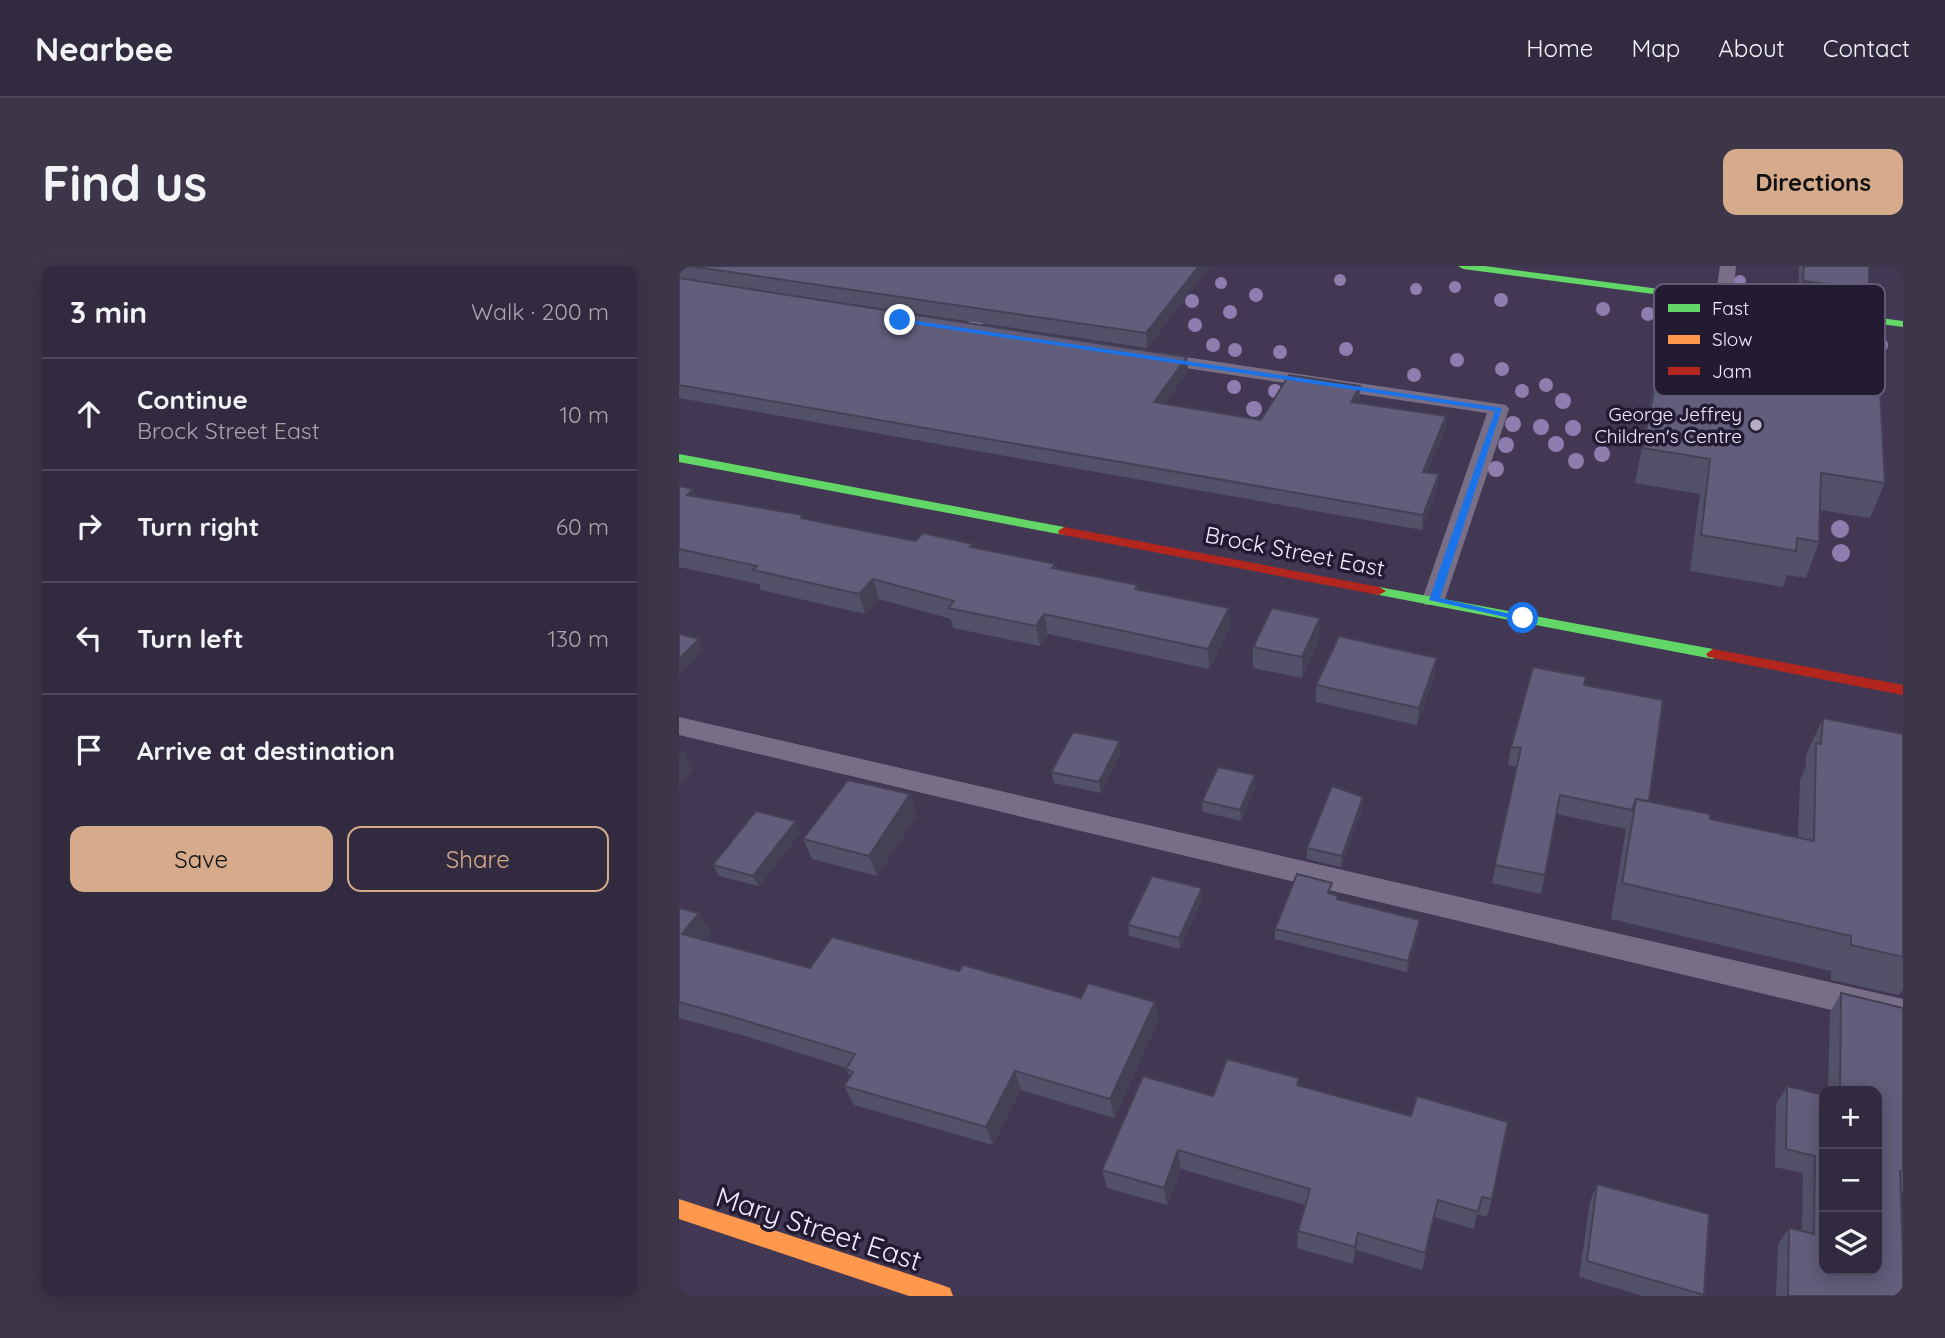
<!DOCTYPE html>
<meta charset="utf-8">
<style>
:root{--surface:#322a3e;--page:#3d3649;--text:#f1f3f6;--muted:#a8a7b0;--line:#4d4658;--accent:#d6ab8b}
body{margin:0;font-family:Quicksand,sans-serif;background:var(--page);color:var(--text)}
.controls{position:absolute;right:21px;bottom:21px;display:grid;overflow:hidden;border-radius:14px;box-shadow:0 4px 18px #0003}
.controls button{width:63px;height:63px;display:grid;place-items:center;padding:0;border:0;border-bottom:2px solid var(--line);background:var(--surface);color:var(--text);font:35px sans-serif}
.stop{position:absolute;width:21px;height:21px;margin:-16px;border:5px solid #1a73e8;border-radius:50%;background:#fff}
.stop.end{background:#1a73e8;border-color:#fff;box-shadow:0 2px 7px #0008}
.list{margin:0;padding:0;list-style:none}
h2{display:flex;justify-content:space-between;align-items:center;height:91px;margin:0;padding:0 28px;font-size:30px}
h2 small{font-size:23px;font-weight:400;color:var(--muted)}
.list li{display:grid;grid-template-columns:46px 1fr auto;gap:21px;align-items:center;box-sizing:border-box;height:112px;padding:0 28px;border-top:2px solid var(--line)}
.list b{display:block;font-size:26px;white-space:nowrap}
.list p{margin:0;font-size:23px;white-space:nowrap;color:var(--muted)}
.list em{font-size:23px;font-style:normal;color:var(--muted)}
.actions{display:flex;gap:14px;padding:21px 28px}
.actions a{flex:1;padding:16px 0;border:2px solid var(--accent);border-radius:14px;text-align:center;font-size:24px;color:var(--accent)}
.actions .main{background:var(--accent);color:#111}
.icon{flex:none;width:38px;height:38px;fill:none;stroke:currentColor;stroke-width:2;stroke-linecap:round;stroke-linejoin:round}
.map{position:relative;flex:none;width:1224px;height:1030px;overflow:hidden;border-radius:14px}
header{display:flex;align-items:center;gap:42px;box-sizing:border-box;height:98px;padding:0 35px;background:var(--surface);border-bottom:2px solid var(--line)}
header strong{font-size:33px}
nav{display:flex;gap:38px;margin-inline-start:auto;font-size:24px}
.intro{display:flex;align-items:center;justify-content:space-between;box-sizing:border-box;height:168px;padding:0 42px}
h1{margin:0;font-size:49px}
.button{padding:18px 32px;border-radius:14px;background:var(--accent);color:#111;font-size:24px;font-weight:700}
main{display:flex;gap:42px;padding:0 42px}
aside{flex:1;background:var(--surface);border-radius:14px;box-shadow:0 4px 18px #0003}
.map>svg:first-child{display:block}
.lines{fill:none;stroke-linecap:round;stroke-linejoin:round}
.lane{fill:#786f86;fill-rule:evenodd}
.fast{fill:#63d668;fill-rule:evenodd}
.slow{fill:#ff974d;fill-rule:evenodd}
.jam{fill:#b3261e;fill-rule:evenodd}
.tree{fill:#8e7eaf}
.wall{fill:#535069}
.shaded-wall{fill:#444155}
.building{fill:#615d7a;stroke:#444155;stroke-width:2}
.route{fill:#1a73e8}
.poi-dot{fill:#b4adc3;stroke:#231b32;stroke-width:2.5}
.labels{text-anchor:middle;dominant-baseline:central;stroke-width:7;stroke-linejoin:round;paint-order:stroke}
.far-poi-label{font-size:19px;fill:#f1ecff;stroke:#231b32;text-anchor:end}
.street-label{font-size:23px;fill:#f1ecff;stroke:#231b32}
.near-street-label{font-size:28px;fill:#f1ecff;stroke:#231b32}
.key{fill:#231b32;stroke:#615a70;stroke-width:2}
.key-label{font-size:19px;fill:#f1ecff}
</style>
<header>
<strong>Nearbee</strong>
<nav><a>Home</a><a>Map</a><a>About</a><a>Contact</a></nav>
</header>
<div class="intro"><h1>Find us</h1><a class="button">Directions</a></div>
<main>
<aside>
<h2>3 min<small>Walk · 200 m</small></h2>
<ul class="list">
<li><svg class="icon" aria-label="ahead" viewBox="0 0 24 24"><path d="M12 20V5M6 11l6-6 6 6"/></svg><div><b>Continue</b><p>Brock Street East</p></div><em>10 m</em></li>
<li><svg class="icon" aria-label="right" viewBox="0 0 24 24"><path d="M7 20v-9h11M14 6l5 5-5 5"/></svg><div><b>Turn right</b></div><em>60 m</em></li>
<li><svg class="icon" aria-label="left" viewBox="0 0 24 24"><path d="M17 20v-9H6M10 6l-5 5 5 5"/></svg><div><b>Turn left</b></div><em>130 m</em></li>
<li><svg class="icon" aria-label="arrive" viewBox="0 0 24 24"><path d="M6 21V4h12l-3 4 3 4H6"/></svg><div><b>Arrive at destination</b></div></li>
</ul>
<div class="actions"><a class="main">Save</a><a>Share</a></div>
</aside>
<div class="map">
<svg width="1224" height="1030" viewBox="0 0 1224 1030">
<rect width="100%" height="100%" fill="#423853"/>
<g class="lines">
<!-- lane -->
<g class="lane">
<path d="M1041,0H1057L1054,34L1045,39L1036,34Z"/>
<path d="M473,86L827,139L830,143L764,339H746L743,334L808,147L466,96L464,92Z"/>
<path d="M0,451L1224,733V761L0,469Z"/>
</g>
<!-- fast -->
<g class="fast">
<path d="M779,0H806L1224,55V61L784,3Z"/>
<path d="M0,188L385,261L391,265L385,269L0,196Z"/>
<path d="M700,321L1034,383L1041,388L1034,393L695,328L693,325L695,322Z"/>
</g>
<!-- slow -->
<path class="slow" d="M0,933L263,1019L271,1022L274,1030H230L0,953Z"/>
<!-- jam -->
<g class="jam">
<path d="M385,261L700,321L707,325L700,329L380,268L379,265Z"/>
<path d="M1034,383L1224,419V429L1029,391L1027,388Z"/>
</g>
</g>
<!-- trees -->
<g class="tree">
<circle cx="661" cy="14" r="6"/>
<circle cx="1061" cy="15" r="6"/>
<circle cx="542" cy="17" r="6"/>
<circle cx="776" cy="21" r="6"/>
<circle cx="737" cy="23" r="6"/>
<circle cx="577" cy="29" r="7"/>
<circle cx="822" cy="34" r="7"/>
<circle cx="513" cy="35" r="7"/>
<circle cx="924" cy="43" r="7"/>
<circle cx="551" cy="46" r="7"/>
<circle cx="969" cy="48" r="7"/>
<circle cx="297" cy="56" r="7"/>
<circle cx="516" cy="59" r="7"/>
<circle cx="534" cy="79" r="7"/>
<circle cx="1202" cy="79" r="7"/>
<circle cx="667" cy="83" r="7"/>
<circle cx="556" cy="84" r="7"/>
<circle cx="601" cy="86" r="7"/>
<circle cx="778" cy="94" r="7"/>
<circle cx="823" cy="103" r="7"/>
<circle cx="735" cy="109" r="7"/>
<circle cx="867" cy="119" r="7"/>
<circle cx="555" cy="121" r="7"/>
<circle cx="596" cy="125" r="7"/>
<circle cx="843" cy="125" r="7"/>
<circle cx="884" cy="135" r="8"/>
<circle cx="575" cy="143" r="8"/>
<circle cx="834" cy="158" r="8"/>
<circle cx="862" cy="161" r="8"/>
<circle cx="894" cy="162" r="8"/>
<circle cx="877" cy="178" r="8"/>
<circle cx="827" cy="179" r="8"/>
<circle cx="923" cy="188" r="8"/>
<circle cx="897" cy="195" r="8"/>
<circle cx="817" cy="203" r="8"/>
<circle cx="1161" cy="263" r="9"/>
<circle cx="1162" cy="287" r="9"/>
</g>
<!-- wall -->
<g class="wall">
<path d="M0,0H531L468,82L0,12L509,106L485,138L582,154L681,120L680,134L679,137L767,150L766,164L748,206L760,208L758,223L743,264L0,132Z"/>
<path d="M1120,0H1190V23L1188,29L1206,217L1191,252L1141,244L1140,276L1127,312L1108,309L1104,321L1011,305L1021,228L956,217L984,71L992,38L1048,45L1050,39L1120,48L1124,34H1119Z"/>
<path d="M0,220L14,223L17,230L236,275L295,282L377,298L378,303L459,319V324L551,362L530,403L369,368L361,380L274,362L272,353L200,333L186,348L82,324L80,318L0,301Z"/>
<path d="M640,373L623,412L574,402V381Z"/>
<path d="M756,409L738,459L637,436V419Z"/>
<path d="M905,419L970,535L1031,553L1119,572L1121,514L1127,500V489L1144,452L1224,468V723L1220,729L1152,714V705L932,653L947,563L878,548L862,628L813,617L838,501L829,499L832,481Z"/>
<path d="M442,486L422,527L375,517L372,506Z"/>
<path d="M577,520L562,555L524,546L523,535Z"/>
<path d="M231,528L238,549L198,610L133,593L124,573Z"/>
<path d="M683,542L662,601L628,593V582Z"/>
<path d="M122,566L80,620L40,610L34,599Z"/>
<path d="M653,628L659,630V634L740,664L728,706L596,673V663Z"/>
<path d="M523,633L501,683L450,670L449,659Z"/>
<path d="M0,642L20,647L32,667L26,674L131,702L280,705L402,732L476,736L479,756L435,852L342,824L314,879L175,839L165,820L171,811L167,803L168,802L63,769L0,752Z"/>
<path d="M1162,727L1224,742V926H1222L1224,1030H1097L1099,978L1110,962L1123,965L1124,907L1096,901L1097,838L1108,820L1145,829V1004L1198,825H1149L1151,746Z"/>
<path d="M620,812V819L813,933L808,951L798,948L795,963L755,951L743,1004L678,984L674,998L618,982L619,965L626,939L502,903L488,939L428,922L423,904L534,830Z"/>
<path d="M918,918L1025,1029V1030H964L900,1011L911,936Z"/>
</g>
<!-- shaded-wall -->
<g class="shaded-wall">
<path d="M520,0H531L468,82L467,67Z"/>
<path d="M508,91L509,106L476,151L475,136Z"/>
<path d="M681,120L680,134L672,150V136Z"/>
<path d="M767,150L766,164L742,221L744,206Z"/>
<path d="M760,208L758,223L743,264L744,249Z"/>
<path d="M14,223L22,242L8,229Z"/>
<path d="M194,313L200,333L186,348L180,328Z"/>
<path d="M550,342L551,362L530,403L529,383Z"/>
<path d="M365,348L369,368L361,380L357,360Z"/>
<path d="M641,352L640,373L623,412V391Z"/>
<path d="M20,373L25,384L0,409V393Z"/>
<path d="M758,392L756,409L738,459L740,442Z"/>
<path d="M441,475L442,486L422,527L420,516Z"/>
<path d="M4,483L15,504L0,522V488Z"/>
<path d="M576,509L577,520L562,555L561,544Z"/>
<path d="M231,528L238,549L198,610L190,590Z"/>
<path d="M684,531L683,542L662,601L663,590Z"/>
<path d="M117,555L122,566L80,620L74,610Z"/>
<path d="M523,622V633L501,683L500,672Z"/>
<path d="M20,647L32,667L15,688L3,668Z"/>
<path d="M741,654L740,664L728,706L729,695Z"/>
<path d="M476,736L479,756L435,852L431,833Z"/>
<path d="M336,805L342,824L314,879L307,861Z"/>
<path d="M499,884L502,903L488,939L485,922Z"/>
<path d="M679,967L678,984L674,998L676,981Z"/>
</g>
<!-- building -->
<g class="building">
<path d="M10,0H520L467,67Z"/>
<path d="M1125,0H1190V23L1124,15Z"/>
<path d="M0,12L508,91L475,136L582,154L610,109L681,120L672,136L767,150L744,206L760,208L744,249L0,119Z"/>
<path d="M1128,22L1196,30L1206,217L1142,207L1140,276L1118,272L1117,285L1022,269L1031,193L964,182L992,38L1049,45L1050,39L1127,49Z"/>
<path d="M0,220L14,223L8,229L124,249L122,252L236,275L244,267L294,278L291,281L377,298L373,302L459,319L456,323L550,342L529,383L365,348L357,360L269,342L275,335L194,313L180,328L74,304L78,300L0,283Z"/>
<path d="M593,342L641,352L623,391L574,381Z"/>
<path d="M0,368L20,373L0,393Z"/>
<path d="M660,370L758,392L740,442L637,419Z"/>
<path d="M854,401L907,411L905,419L984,434L970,535L957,533L953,544L881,529L866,609L816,599L842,482L832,481Z"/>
<path d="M1144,452L1224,468V691L1172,679V670L943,617L957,533L1031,548V553L1135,575L1137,477L1142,478Z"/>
<path d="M394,466L441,475L420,516L372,506Z"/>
<path d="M539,501L576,509L561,544L523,535Z"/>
<path d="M169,514L231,528L190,590L124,573Z"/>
<path d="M653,520L684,531L663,590L628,582Z"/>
<path d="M77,545L117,555L74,610L34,599Z"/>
<path d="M618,608L653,617L649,627L659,630L658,633L741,654L729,695L596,663Z"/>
<path d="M473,610L523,622L500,672L449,659Z"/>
<path d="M0,642L20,647L3,668L131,702L153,671L280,705L284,699L402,732L409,717L476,736L431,833L336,805L307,861L165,820L174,806L167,803L176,788L51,750L0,736Z"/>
<path d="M1162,727L1224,742V905H1221L1224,993V1030H1109L1110,962L1135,968L1136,890L1107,883L1108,820L1145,829V1004H1198V825H1161Z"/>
<path d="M548,793L620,812L618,819L732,850L738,830L829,856L813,933L803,931L799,946L759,934L746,987L679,967L676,981L619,965L631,923L499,884L485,922L423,904L464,810L534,830Z"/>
<path d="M918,918L1030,948L1025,1029L908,995Z"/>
</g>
<!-- route -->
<path class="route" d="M218,52L823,142L761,332L849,352L844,355L750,334L816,145L221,56Z"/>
<!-- markers -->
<circle class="poi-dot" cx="1077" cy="159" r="7"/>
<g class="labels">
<!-- far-poi labels -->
<g class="far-poi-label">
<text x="1063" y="148">George Jeffrey<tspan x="1063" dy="22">Children's Centre</tspan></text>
</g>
<!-- street labels -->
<g class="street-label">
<text transform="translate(616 285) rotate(11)">Brock Street East</text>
</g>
<!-- near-street labels -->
<g class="near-street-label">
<text transform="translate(140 962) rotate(18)">Mary Street East</text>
</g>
</g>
<!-- legend -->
<rect x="975" y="18" width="231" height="112" rx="10" class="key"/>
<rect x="989" y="38" width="32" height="8" fill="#63d668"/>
<rect x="989" y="69" width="32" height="9" fill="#ff974d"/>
<rect x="989" y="101" width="32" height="8" fill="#b3261e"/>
<g class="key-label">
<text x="1033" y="49">Fast</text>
<text x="1033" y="80">Slow</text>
<text x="1033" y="112">Jam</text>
</g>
</svg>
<div class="controls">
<button>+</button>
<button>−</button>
<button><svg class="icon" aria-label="layers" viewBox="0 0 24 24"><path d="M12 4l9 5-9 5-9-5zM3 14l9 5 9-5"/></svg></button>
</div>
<div class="stop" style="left:844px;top:352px"></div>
<div class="stop end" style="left:221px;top:54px"></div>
</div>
</main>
